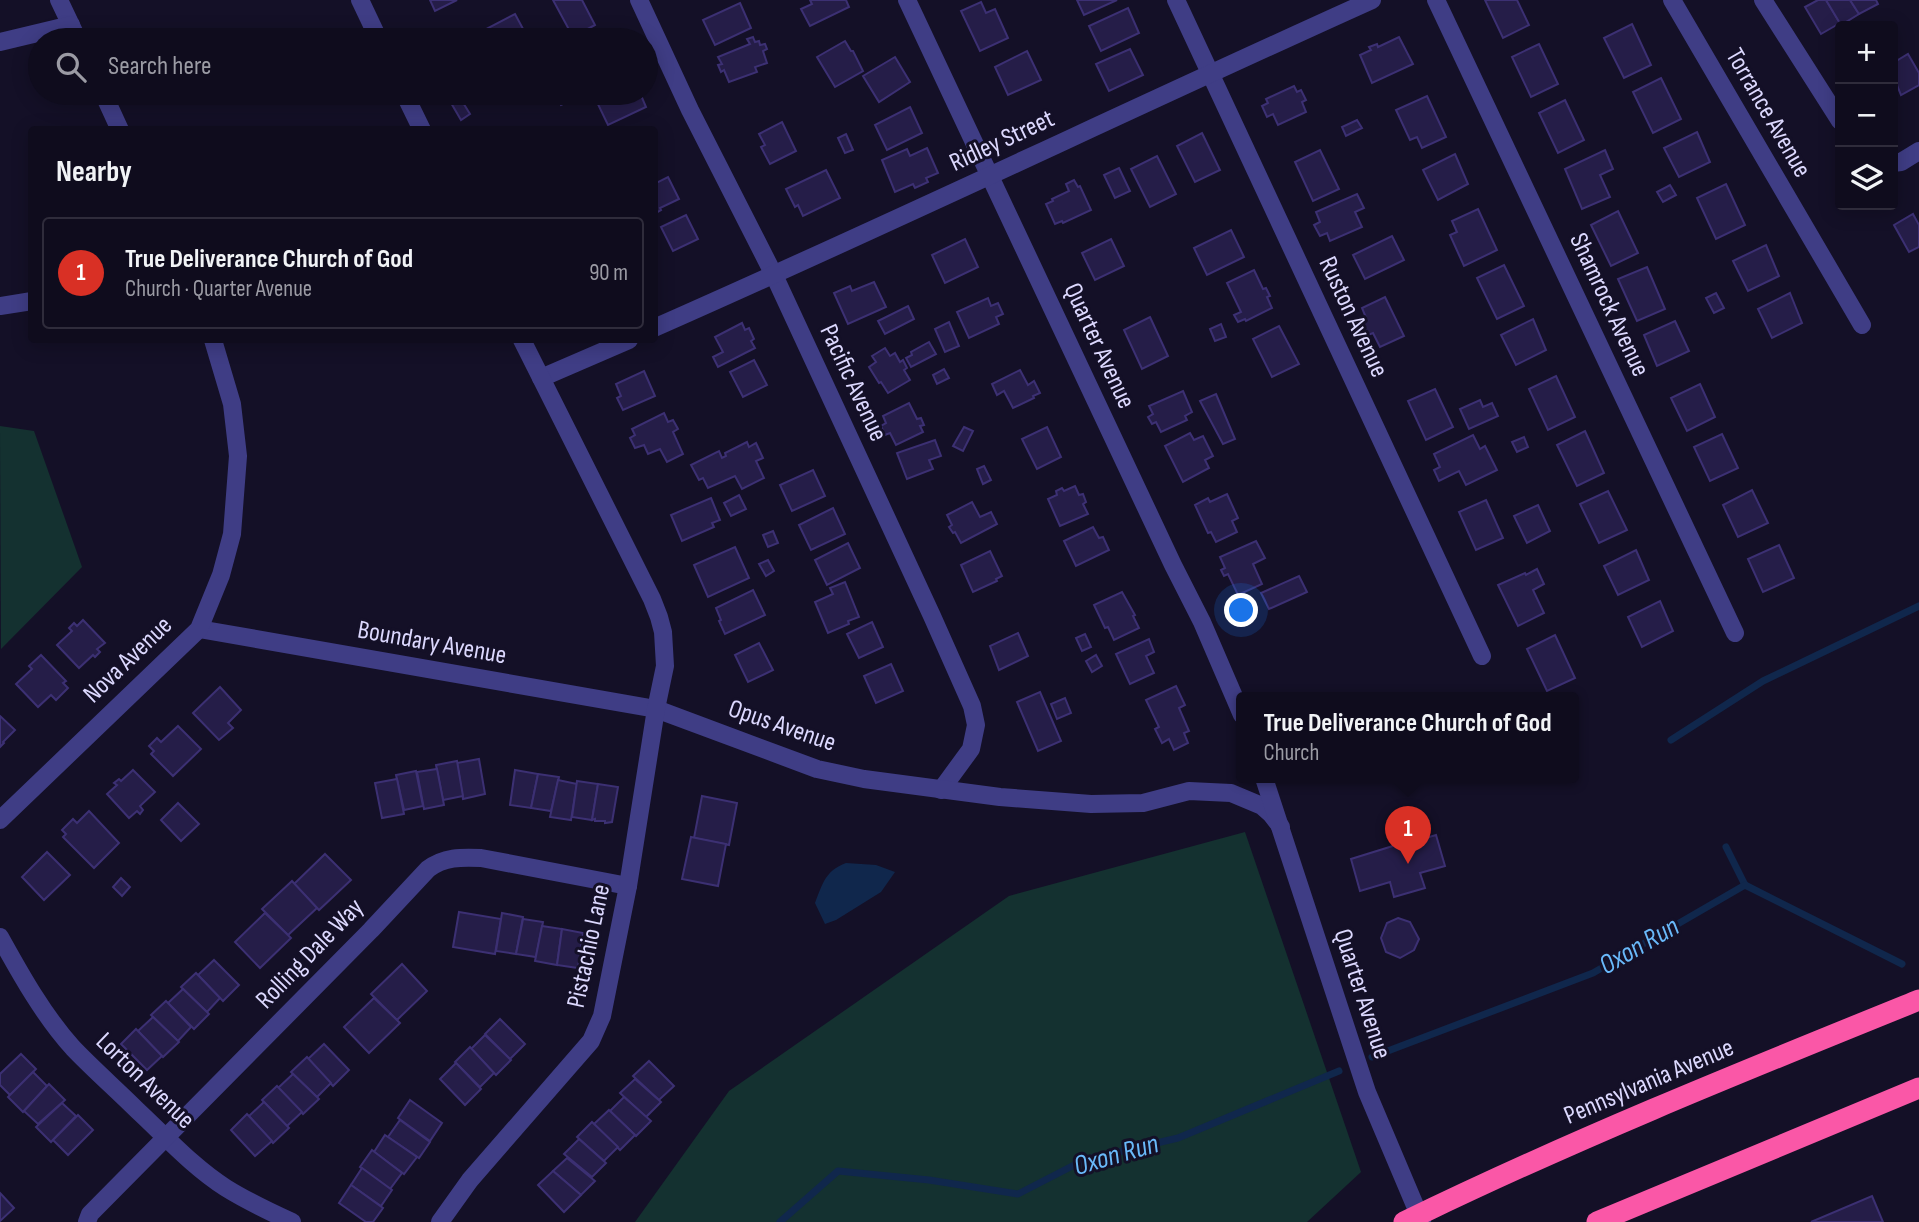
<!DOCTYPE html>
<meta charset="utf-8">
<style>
:root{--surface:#0f0c1d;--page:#181526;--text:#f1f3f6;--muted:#9b9ba4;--line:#2f2c3b;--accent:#d93025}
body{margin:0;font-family:"Sofia Sans Condensed",sans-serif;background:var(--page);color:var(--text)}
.controls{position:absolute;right:21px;top:21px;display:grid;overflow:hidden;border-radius:7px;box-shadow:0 4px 18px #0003}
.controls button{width:63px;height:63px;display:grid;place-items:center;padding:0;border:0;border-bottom:2px solid var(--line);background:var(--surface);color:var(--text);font:35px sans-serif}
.you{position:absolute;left:1242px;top:611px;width:24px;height:24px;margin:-18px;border:5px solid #fff;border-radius:50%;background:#1a73e8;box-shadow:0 0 0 10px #1a73e833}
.badge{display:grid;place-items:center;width:46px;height:46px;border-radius:50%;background:var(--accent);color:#fff;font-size:23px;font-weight:700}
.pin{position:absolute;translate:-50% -58px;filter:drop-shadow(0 2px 4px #0008)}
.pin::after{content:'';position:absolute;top:37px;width:24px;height:21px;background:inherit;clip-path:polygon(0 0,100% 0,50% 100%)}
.popup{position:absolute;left:1236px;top:692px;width:343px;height:91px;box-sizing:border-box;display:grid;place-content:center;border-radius:7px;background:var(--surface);filter:drop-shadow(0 2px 5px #0005);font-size:23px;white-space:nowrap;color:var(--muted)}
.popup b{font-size:26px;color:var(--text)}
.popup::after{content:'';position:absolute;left:50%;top:100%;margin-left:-14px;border:14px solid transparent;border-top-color:var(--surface)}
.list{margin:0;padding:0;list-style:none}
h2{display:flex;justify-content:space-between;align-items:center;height:91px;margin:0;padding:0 28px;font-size:30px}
h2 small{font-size:23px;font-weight:400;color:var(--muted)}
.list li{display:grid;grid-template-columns:46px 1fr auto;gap:21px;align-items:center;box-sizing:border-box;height:112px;margin:0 14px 14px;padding:0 14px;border:2px solid var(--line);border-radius:7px}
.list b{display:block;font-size:26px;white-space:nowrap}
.list p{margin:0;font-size:23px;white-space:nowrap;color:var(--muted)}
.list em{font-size:23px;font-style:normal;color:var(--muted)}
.icon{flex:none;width:38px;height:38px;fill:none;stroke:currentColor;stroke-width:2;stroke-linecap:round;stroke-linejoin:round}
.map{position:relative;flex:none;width:1919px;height:1222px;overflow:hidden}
.search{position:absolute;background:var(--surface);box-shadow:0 4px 18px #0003;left:28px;top:28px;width:630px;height:77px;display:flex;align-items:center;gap:18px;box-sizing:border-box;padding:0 24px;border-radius:38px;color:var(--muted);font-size:26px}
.panel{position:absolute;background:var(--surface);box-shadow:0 4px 18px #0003;left:28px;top:126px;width:630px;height:217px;border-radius:7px}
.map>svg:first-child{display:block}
.green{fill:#143130}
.water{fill:#10274c}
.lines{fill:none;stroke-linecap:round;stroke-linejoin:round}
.stream{stroke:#10274c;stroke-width:7}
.building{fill:#251d48;stroke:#3c3073;stroke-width:2}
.minor{stroke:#3f3d85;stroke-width:18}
.highway{stroke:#fa57a7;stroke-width:21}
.labels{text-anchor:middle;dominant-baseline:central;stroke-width:6;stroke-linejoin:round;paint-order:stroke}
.street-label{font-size:26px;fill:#dcd8fe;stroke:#141027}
.water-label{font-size:28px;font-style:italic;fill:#69b9fa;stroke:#141027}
</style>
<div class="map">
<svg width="1919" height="1222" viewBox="0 0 1919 1222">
<rect width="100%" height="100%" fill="#141027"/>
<!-- green -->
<g class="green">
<path d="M0,426L34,431L82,567L1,649Z"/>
<path d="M1245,832L1361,1172L1307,1222H635L729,1091L1009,896Z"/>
</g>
<!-- water -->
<path class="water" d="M846,863L876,865L895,872L881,892L836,920L825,924L815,903C823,883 825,871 846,863Z"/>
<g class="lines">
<!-- stream -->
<g class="stream">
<path d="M1671,740L1763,681L1919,606"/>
<path d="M1726,847L1745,885"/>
<path d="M1372,1057L1593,973L1745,885L1902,964"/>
<path d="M780,1222L838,1171L929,1180L1018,1194L1084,1160L1178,1138L1339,1071"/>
</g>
</g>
<!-- building -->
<g class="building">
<path d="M430,0H457L435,11Z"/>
<path d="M553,0H582L595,25L573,37Z"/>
<path d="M810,0H846L849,7L810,26L801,9L812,4Z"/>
<path d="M1077,0H1117L1084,15Z"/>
<path d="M1485,0H1517L1529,25L1503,38Z"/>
<path d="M1818,0H1826L1840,23L1821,34L1805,7Z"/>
<path d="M1826,0H1850L1859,14L1841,25Z"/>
<path d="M1850,0H1876L1878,4L1859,14Z"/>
<path d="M981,2L986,13L995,9L1008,38L980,51L961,11Z"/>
<path d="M740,3L751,28L715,45L703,20Z"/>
<path d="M1128,8L1139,33L1101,51L1089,26Z"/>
<path d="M515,14L529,40H471L469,38Z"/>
<path d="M1632,24L1651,65L1624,78L1604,38Z"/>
<path d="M753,37L755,42L759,41L760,45L765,44L767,49L763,51L767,63L755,67L757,72L729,82L724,70L721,72L718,65L722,64L718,57L750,44L747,39Z"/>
<path d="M1399,37L1413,64L1372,83L1360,55L1371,50L1369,47L1377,44L1378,47Z"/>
<path d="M845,41L851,51H853L863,71L835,87L817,57Z"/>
<path d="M1539,44L1558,84L1531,97L1512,57Z"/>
<path d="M1130,49L1143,75L1109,91L1096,64Z"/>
<path d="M1027,51L1041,80L1008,95L995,67Z"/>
<path d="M1908,54L1919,73V85L1901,95L1893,75V63Z"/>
<path d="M895,57L910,82L879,102L863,76Z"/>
<path d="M1661,78L1681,119L1653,133L1633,92Z"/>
<path d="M1294,86L1297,92L1301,90L1306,100L1302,102L1306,112L1278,125L1273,114L1267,117L1262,106L1268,103L1266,99Z"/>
<path d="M452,93H457L470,114L461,120L447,96Z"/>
<path d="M555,93H587L561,105Z"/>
<path d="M601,93H640L646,107L608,125L594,96Z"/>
<path d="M1427,96L1446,137L1422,148L1417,137L1410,140L1396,110Z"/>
<path d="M1565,100L1584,140L1558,153L1539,113Z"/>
<path d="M910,107L922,133L887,150L875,125Z"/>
<path d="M1357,120L1362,128L1346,136L1342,127Z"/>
<path d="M782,122L796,151L770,164L761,147L765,145L759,134Z"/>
<path d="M1697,132L1710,162L1679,177L1664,148Z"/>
<path d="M1202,133L1220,170L1195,182L1177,146Z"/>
<path d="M846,134L853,150L845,153L838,138Z"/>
<path d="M927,148L938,173L926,178L928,182L915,188L913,184L895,192L882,160L907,149L910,156Z"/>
<path d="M1320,150L1339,189L1313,201L1295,162Z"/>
<path d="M1605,150L1613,169L1600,175L1610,197L1582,209L1565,169Z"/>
<path d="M1455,154L1468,184L1438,200L1423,170Z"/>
<path d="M1157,156L1176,194L1150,207L1131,169Z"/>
<path d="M1119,168L1130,191L1115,198L1104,175Z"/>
<path d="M826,170L840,198L803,216L798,205L795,207L786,189Z"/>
<path d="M668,177L679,199L660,208L661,210L654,214V184Z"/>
<path d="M1074,180L1078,187L1080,186L1091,210L1063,223L1062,221L1055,224L1046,204L1053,201L1052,199L1069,191L1066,184Z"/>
<path d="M1726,184L1745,225L1716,239L1697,198Z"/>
<path d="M1670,185L1676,195L1663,202L1657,192Z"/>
<path d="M1357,194L1364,208L1355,212L1362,227L1330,241L1327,233L1320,236L1314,225L1320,222L1316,212Z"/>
<path d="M1478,209L1497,250L1464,266L1450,235L1457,232L1452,221Z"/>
<path d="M1618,211L1638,253L1611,266L1591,225Z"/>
<path d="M1913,214L1919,225V247L1909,252L1894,225Z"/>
<path d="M686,215L698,239L673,251L661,227Z"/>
<path d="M1231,230L1244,257L1207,275L1194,248Z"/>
<path d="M1392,236L1404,260L1365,279L1353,255Z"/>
<path d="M965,239L978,267L945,283L932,255Z"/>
<path d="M1111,239L1124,266L1095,280L1082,253Z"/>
<path d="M1766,245L1779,276L1748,291L1733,261Z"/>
<path d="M1504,265L1524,306L1497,319L1477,278Z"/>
<path d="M1647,267L1665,309L1637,321L1618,279Z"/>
<path d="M1254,270L1263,289L1266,288L1270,296L1267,297L1272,308L1246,321L1245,319L1238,322L1234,315L1241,312L1227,283Z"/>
<path d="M874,282L886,307L848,324L834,293L850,286L852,291Z"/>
<path d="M1716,293L1724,308L1714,313L1706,298Z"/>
<path d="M1790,293L1802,323L1772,338L1758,309Z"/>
<path d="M1385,297L1404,336L1380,347L1373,333L1368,335L1362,322L1367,320L1362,308Z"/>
<path d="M988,298L991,306L998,303L1003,314L996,317L999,324L969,338L957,312Z"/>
<path d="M908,306L914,319L885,334L878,321Z"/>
<path d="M1150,317L1168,356L1142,369L1124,330Z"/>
<path d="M1533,319L1546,350L1516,365L1501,335Z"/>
<path d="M1675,321L1689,351L1657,366L1644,335Z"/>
<path d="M949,322L959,346L945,352L935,329Z"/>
<path d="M742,323L745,330L749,328L754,339L751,341L755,348L718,367L713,357L723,352L715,337Z"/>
<path d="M1221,324L1226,337L1215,341L1210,329Z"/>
<path d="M1279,326L1299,364L1272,377L1253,339Z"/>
<path d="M929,342L936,354L911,367L906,358L912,355L911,352Z"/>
<path d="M885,348L890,356L895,353L900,362L903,360L907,368L904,370L910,380L888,393L881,382L879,383L869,367L876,362L872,356Z"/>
<path d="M754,360L767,385L743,397L730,372Z"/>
<path d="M944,369L949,378L937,384L933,375Z"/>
<path d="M1020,370L1028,385L1034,381L1040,393L1033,396L1034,398L1013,408L1004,391L997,395L992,384Z"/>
<path d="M644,371L655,396L623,410L617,398L621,396L616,384Z"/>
<path d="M1556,376L1575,417L1548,430L1529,389Z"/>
<path d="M1700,384L1715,417L1687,431L1671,398Z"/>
<path d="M1435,389L1453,427L1426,440L1408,401Z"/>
<path d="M1183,391L1192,412L1185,416L1187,420L1161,432L1156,422L1152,424L1148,417L1153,414L1149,406Z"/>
<path d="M1216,394L1235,439L1223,444L1200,401Z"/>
<path d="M1480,400L1483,407L1492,403L1498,416L1469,429L1460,409Z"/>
<path d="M909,403L917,419L921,418L924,425L920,426L923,432L896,445L890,433L885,435L881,426L886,423L883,416Z"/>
<path d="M664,413L668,422L673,420L678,429L673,432L683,454L667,462L660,449L648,454L644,445L635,448L630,438L635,435L632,429Z"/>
<path d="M964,427L973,431L963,451L953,446Z"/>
<path d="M1047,427L1061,457L1037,469L1022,439Z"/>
<path d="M1585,431L1604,473L1577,486L1557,445Z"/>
<path d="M1190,433L1194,440L1203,436L1213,456L1205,460L1209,468L1183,482L1165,446Z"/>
<path d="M1722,434L1738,468L1710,481L1694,447Z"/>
<path d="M1473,435L1480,449L1485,446L1497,470L1466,485L1459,471L1439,481L1434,470L1440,467L1434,454Z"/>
<path d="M1524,437L1528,447L1517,452L1512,442Z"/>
<path d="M935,440L941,456L929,460L933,469L907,479L897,453Z"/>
<path d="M747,442L749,447L756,443L763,458L756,461L764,478L742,489L735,476L708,488L703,478L699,480L691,465L719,451L722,458L726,456L725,453Z"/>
<path d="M984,466L991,480L983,484L977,469Z"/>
<path d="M813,470L825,496L792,511L780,485Z"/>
<path d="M1075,486L1079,495L1083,494L1086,502L1083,504L1088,514L1060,526L1048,499L1057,495L1056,491L1062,488L1064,491Z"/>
<path d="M1752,490L1768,523L1738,537L1723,505Z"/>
<path d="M1608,491L1627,530L1599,543L1580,504Z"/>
<path d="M1227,494L1238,518L1232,521L1237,532L1216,542L1211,532L1208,533L1195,505L1208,498L1210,502Z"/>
<path d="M739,495L746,509L731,516L724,503Z"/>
<path d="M711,498L720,520L712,523L714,527L682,541L671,515Z"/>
<path d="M1486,500L1503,538L1476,550L1459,512Z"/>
<path d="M972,502L980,517L991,512L997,524L961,543L955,532L953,533L949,527L952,525L947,515Z"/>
<path d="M1538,505L1550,531L1527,543L1514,516Z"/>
<path d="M833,508L845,534L811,550L799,525Z"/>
<path d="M1093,527L1099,538L1103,537L1109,550L1076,566L1064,541Z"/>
<path d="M773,531L778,543L768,547L763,535Z"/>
<path d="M1256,541L1265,558L1253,564L1262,584L1238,595L1228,574L1224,576L1221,570L1225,568L1220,557Z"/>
<path d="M848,543L860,568L827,585L815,560Z"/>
<path d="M1779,545L1794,578L1763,592L1748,559Z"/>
<path d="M735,547L749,578L708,597L694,565Z"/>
<path d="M1636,550L1649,580L1618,595L1604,566Z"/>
<path d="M990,551L1002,576L996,579L997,581L973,592L961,565Z"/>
<path d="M768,560L774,571L766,576L759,564Z"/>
<path d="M1537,569L1544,584L1533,590L1544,613L1518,626L1498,585L1525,573L1526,575Z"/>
<path d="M1299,576L1307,592L1269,609L1261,593Z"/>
<path d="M845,582L859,617L848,621L849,624L828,633L815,602L833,594L830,588Z"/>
<path d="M753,590L765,615L725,634L719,621L721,620L716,608Z"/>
<path d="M1122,592L1135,615L1133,616L1139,628L1114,640L1108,627L1105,628L1094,605Z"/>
<path d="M1660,601L1673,631L1642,647L1628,617Z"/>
<path d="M83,620L105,643L97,649L100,652L95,657L93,655L79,668L57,645L72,631L69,628L74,623L77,626Z"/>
<path d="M872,622L883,647L859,658L847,634Z"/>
<path d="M1018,633L1028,656L999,670L990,646Z"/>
<path d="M1085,634L1091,647L1082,651L1076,638Z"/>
<path d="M1555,635L1575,678L1547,691L1527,649Z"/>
<path d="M1149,639L1154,652L1146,656L1154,673L1130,684L1116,654Z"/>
<path d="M759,643L773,670L748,682L735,655Z"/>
<path d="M41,655L66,681L63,683L68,688L56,700L51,695L38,707L16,684L32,669L29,666Z"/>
<path d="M1096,655L1102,666L1092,672L1086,661Z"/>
<path d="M891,664L903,691L876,703L864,676Z"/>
<path d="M1176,686L1185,705L1179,708L1189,731L1184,733L1188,743L1174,750L1169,739L1162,743L1155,729L1159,727L1146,700Z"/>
<path d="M220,687L241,710L228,723L233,728L219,740L193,713Z"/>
<path d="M1040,692L1061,741L1038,751L1017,702Z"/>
<path d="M1065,698L1071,713L1057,719L1051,704Z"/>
<path d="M0,716L15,730L3,742L4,743L0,747Z"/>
<path d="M178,726L201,749L173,776L151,754L154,751L149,746L157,738L161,742Z"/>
<path d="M479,759L485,794L463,799L457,763Z"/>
<path d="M457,761L463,796L443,800L436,765Z"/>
<path d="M437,769L444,805L424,809L417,772Z"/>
<path d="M133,770L155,792L140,806L143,810L140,814L137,811L129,818L107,794L117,785L114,783L119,779L121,781Z"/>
<path d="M515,770L538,774L531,808L510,805Z"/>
<path d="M416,771L423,806L404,810L396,775Z"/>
<path d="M538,774L559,777L551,811L531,808Z"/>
<path d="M397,779L404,814L382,818L375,783Z"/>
<path d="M558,780L577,784L571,820L550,817Z"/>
<path d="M577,781L598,784L592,820L572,817Z"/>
<path d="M598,784L618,787L612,822L605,823V821H595V819L592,820Z"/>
<path d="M702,796L737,803L729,845L694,838Z"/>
<path d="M178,803L199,824L181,841L161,820Z"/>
<path d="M89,811L119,843L94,868L63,837L66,834L62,830L73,819L77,823Z"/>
<path d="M1409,833L1412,842L1436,835L1445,866L1420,873L1425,888L1394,897L1390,882L1360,891L1351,859L1396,845L1394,837Z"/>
<path d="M691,837L726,844L718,886L682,879Z"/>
<path d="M47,852L70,875L44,900L22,877Z"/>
<path d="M325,854L351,880L319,910L294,884Z"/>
<path d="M121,878L130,887L122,896L113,887Z"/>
<path d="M292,881L317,908L288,935L262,909Z"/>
<path d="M459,912L501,919L495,954L453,947Z"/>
<path d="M265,913L291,938L260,968L235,942Z"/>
<path d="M502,913L523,917L516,954L496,951Z"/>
<path d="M1398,918L1410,922L1419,939L1414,950L1400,958L1386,952L1381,938L1387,923Z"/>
<path d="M523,919L543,922L536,957L516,954Z"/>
<path d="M542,926L562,929L557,965L535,961Z"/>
<path d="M562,929L583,933L578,968L557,965Z"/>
<path d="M214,960L239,985L223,1001L198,975Z"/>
<path d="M402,964L427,991L397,1020L371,994Z"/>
<path d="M196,973L220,998L207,1012L181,987Z"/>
<path d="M183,989L209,1014L194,1029L168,1003Z"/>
<path d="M374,998L400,1023L369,1053L344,1027Z"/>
<path d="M166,1001L191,1027L178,1041L151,1015Z"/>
<path d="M153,1017L179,1042L163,1057L138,1031Z"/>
<path d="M500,1019L525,1044L510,1059L485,1034Z"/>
<path d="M136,1029L162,1056L147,1070L121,1044Z"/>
<path d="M485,1035L511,1060L496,1075L471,1049Z"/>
<path d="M324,1044L349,1070L333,1086L308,1059Z"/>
<path d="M470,1047L494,1073L480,1087L455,1062Z"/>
<path d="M21,1054L36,1069L10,1095L0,1085V1074Z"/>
<path d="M307,1057L331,1083L317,1097L291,1072Z"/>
<path d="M649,1061L674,1086L659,1100L633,1076Z"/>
<path d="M456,1063L481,1089L465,1105L440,1079Z"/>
<path d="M33,1072L47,1086L23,1112L8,1097Z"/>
<path d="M293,1074L319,1099L303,1114L278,1088Z"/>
<path d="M635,1079L661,1102L646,1117L620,1093Z"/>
<path d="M49,1084L65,1100L38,1124L24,1111Z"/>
<path d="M277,1086L302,1112L287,1126L262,1100Z"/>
<path d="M624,1097L651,1121L636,1136L610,1111Z"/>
<path d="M410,1100L442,1123L430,1141L398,1118Z"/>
<path d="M264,1102L289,1128L273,1143L249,1116Z"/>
<path d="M62,1103L76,1116L51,1142L36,1127Z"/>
<path d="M609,1110L635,1135L620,1150L594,1124Z"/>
<path d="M247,1114L272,1141L255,1156L231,1130Z"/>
<path d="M78,1115L93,1130L68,1155L53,1140Z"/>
<path d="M400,1120L430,1142L419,1158L388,1137Z"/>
<path d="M592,1122L618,1147L604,1161L577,1137Z"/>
<path d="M385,1135L417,1157L404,1174L374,1152Z"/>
<path d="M579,1139L606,1163L592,1177L564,1154Z"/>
<path d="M372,1150L402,1173L390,1189L360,1167Z"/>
<path d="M567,1158L595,1181L581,1195L553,1171Z"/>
<path d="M362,1168L392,1190L381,1206L351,1185Z"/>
<path d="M553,1171L581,1195L564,1212L538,1185Z"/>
<path d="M351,1185L383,1208L373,1222H366L339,1203Z"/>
<path d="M0,1193L14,1208L0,1221Z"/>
<path d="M1872,1196L1883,1222H1811Z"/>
</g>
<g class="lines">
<!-- minor -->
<g class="minor">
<path d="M59,0L78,40"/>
<path d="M360,0L379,40"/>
<path d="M639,0L690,110L774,275L932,616L972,706L976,725L971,749L941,790"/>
<path d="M907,0L1173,565L1202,622L1242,715"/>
<path d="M1176,0L1482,656"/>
<path d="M1436,0L1735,633"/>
<path d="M1672,0L1862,325"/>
<path d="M1763,0L1840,121"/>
<path d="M0,42L71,25"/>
<path d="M103,93L120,130"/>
<path d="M404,93L422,130"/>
<path d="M1893,163L1901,162L1919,151"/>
<path d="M0,306L32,301"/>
<path d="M654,328C895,222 1132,108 1372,0"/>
<path d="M541,378L629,340"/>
<path d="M199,629L656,709L817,769L864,779L1000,797L1091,804L1143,803L1189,791L1231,793L1262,806L1271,814L1281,827"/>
<path d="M1264,778L1367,1092L1422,1222"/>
<path d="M0,820L199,629L221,575L232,534L238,456L232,404L213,340"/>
<path d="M0,937C21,975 44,1016 73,1048C94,1070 117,1090 138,1111C166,1137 193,1167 226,1188C247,1201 270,1212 292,1222"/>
<path d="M87,1222L90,1214L371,930L428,869C444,857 461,857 481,858L628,886"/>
<path d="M440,1222L470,1180L591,1041L602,1016L628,886L656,709L665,666L663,632L659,617L652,599L522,340"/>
</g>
<!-- highway -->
<g class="highway">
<path d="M1404,1222C1572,1140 1746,1070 1919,1000"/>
<path d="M1597,1222L1919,1088"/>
</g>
</g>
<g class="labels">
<!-- street labels -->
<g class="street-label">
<text transform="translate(1768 113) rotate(60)">Torrance Avenue</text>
<text transform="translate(1002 141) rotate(-25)">Ridley Street</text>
<text transform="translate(1609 305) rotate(65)">Shamrock Avenue</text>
<text transform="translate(1353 317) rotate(65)">Ruston Avenue</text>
<text transform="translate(1099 346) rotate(65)">Quarter Avenue</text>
<text transform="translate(853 383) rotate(65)">Pacific Avenue</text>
<text transform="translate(432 643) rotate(10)">Boundary Avenue</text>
<text transform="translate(128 660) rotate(-44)">Nova Avenue</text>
<text transform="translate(782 726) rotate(19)">Opus Avenue</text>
<text transform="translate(589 946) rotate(-78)">Pistachio Lane</text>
<text transform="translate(310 954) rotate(-46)">Rolling Dale Way</text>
<text transform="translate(1362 994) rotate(72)">Quarter Avenue</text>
<text transform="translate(145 1081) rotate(44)">Lorton Avenue</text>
<text transform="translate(1649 1082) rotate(-23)">Pennsylvania Avenue</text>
</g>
<!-- water labels -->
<g class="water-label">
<text transform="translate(1639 946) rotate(-30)">Oxon Run</text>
<text transform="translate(1116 1155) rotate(-16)">Oxon Run</text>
</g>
</g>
</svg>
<div class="controls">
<button>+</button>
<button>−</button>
<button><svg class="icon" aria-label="layers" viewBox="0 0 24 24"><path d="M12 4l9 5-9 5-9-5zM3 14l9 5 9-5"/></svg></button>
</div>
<div class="you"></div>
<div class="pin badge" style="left:1408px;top:864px">1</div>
<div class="popup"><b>True Deliverance Church of God</b>Church</div>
<div class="search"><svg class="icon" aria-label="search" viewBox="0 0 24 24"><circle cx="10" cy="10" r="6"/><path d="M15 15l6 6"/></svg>Search here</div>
<section class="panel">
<h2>Nearby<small></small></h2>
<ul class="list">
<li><span class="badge">1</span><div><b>True Deliverance Church of God</b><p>Church · Quarter Avenue</p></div><em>90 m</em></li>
</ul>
</section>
</div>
